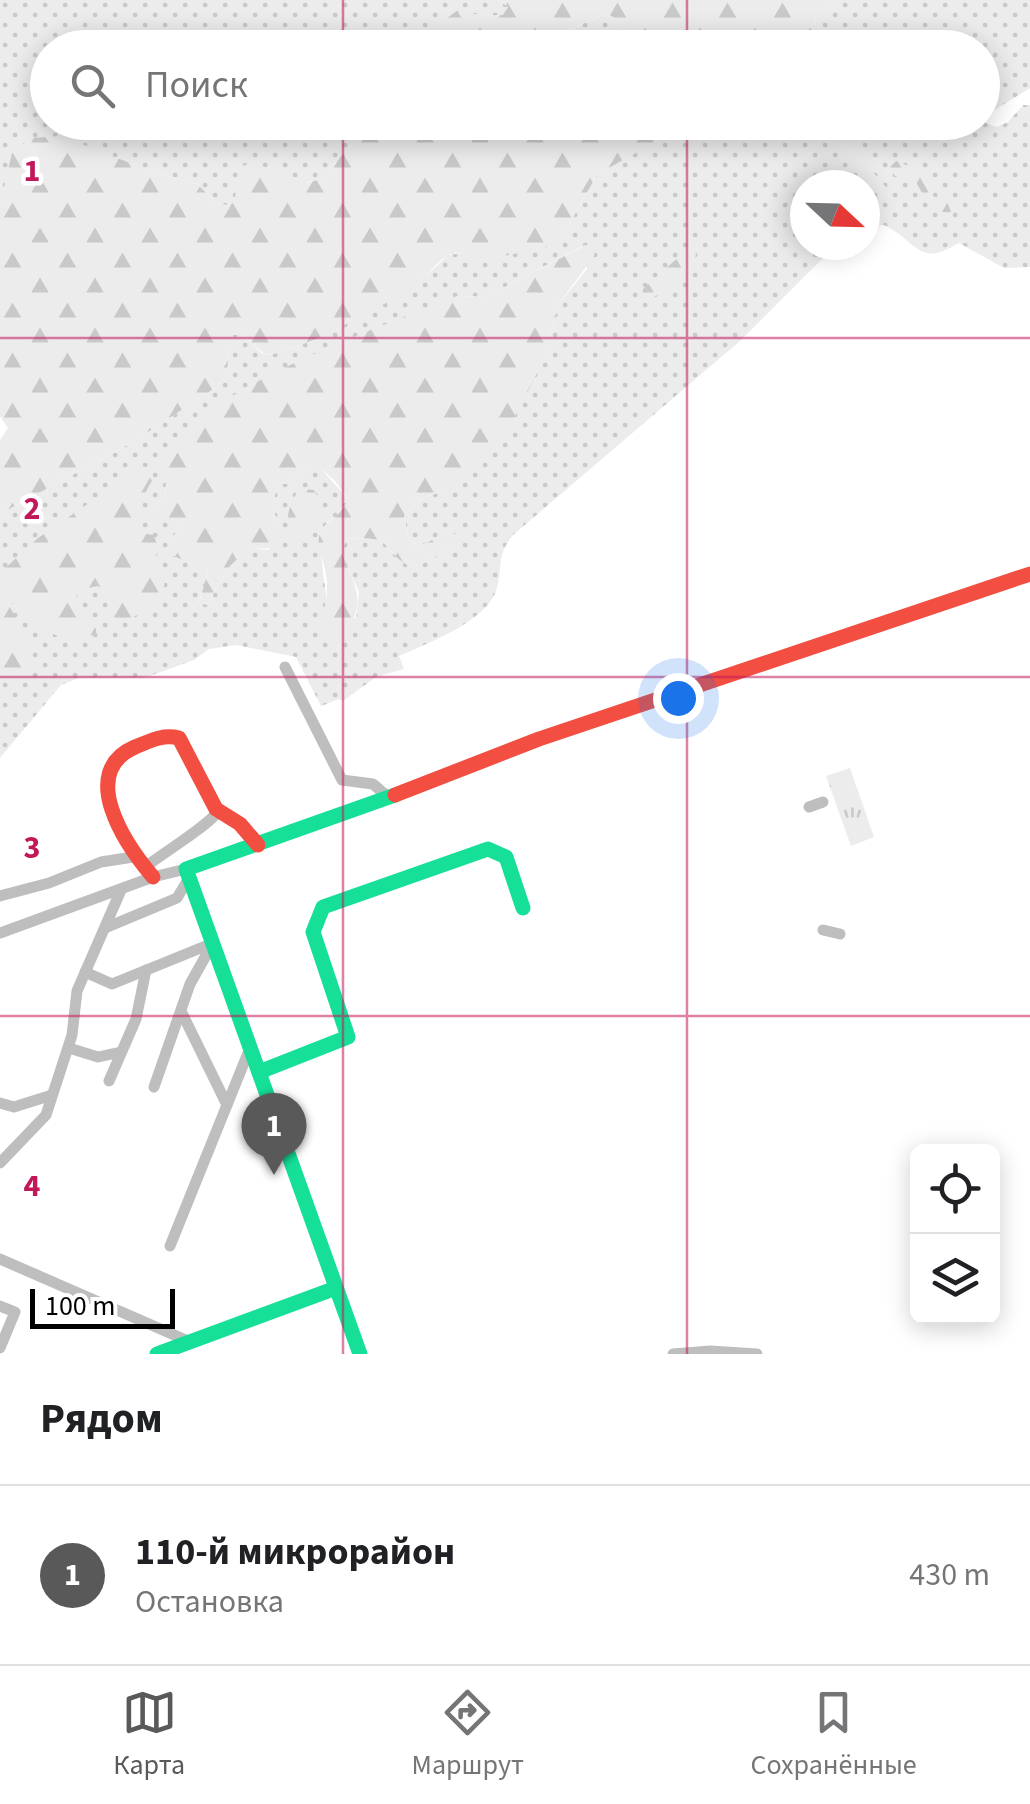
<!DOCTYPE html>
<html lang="ru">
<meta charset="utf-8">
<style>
:root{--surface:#fff;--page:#f6f6f6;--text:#202124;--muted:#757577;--line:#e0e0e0;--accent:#595959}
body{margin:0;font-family:"Source Sans 3",sans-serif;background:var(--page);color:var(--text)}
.controls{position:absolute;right:30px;bottom:30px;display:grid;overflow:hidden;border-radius:15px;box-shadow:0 5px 25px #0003}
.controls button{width:90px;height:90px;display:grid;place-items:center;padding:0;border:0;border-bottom:2px solid var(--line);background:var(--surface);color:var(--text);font:50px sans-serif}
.compass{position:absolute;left:790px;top:170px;width:90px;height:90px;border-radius:50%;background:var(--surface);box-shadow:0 5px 25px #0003;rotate:112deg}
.scale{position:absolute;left:30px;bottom:25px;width:145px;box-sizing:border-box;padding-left:10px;border:5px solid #000;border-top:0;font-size:28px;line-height:35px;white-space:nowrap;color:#000;-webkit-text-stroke:8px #fff;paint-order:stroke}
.you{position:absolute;left:678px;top:698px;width:35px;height:35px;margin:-25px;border:8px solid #fff;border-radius:50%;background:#1a73e8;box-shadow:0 0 0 15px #1a73e833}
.badge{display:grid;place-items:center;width:65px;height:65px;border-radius:50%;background:var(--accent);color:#fff;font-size:32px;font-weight:700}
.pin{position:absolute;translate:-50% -82px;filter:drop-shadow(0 2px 5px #0008)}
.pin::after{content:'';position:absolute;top:52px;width:35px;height:30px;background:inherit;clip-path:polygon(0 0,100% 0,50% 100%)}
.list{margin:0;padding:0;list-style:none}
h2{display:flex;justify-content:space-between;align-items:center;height:130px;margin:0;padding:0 40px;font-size:42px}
h2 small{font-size:32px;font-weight:400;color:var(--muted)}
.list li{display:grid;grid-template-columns:65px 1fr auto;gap:30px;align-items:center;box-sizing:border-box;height:180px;padding:0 40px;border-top:2px solid var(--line)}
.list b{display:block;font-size:38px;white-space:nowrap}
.list p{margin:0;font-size:32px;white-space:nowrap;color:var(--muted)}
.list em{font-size:32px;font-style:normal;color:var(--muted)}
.icon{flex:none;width:55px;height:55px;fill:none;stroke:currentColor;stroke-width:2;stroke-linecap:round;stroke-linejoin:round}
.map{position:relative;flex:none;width:1030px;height:1354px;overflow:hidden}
.search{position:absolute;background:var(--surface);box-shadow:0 5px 25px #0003;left:30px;right:30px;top:30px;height:110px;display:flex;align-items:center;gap:25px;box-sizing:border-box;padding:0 35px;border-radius:55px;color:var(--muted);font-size:38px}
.sheet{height:310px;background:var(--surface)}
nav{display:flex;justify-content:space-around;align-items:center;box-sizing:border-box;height:140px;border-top:2px solid var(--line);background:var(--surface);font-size:28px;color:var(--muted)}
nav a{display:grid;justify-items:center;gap:5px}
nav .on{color:var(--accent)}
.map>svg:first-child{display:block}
.grass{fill:url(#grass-dots);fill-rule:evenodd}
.forest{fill:url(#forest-firs)}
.park{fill:url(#park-tufts)}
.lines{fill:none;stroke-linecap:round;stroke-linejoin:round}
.street{stroke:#bebebe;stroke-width:11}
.fast{stroke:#16e098;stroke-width:15}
.jam{stroke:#f24e42;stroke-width:15}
.grid{fill:none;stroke:#c2185b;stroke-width:2.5;stroke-opacity:0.55}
.grid-label{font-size:32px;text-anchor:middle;font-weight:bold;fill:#c2185b;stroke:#fff;stroke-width:9;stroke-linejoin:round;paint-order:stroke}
</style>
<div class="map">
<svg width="1030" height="1354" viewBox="0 0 1030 1354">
<defs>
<pattern id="grass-dots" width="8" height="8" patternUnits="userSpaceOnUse" patternTransform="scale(2.5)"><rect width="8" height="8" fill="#ececec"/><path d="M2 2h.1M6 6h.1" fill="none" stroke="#c9c9c9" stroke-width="1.8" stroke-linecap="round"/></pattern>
<pattern id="forest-firs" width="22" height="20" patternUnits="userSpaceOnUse" patternTransform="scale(2.5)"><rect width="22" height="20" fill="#ececec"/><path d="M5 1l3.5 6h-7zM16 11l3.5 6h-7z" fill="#c9c9c9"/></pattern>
<pattern id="park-tufts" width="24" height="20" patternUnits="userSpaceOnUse" patternTransform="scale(2.5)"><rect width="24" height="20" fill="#ececec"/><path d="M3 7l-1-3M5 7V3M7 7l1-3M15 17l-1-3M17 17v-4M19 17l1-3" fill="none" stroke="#c9c9c9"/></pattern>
</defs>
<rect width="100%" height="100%" fill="#fff"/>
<!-- grass -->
<g class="grass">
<path d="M0,0H499L508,7L504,15L484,16L458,11L408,47L48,48V122L409,123L368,134L344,152L325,178L305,183L251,162L234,202L226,205L216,202L197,184L153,172L61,137L31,138L0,205Z"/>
<path d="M838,0H1030V88L996,109L986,110L983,115L982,48L810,47L816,17Z"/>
<path d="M606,13L620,21L618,34L596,47L532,48Z"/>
<path d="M1023,105H1030V267L1004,268L959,243C917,268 919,242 884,225L865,227V185H805V245H836L740,341L513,535C496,556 503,565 497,588C488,621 428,643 399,656L404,669L376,677L343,701L339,699L321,706L296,657L236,645L209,649L194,660L144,678H79L61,685L0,758V514L133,442L224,382C231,366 225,351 233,335H243L261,353L269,355L297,347L419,283L448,255L561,238L597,175L687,123L982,122L983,115L986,123L997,127L1008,122ZM585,245L587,269L558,305L545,357L446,490L420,499L404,516L408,536L418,547L442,535L459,545L413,567C378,553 400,534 347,539L341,552L359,592L356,619L327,604C326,587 317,541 322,530C330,516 340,519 348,499L317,464L306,468L292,484L278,483L272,506L283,538L268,550L248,548L229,567L207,605L199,602L208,571L168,541L184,525L151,508L165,497L166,483L457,296L486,297Z"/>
</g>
<!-- forest -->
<g class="forest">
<path d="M499,0H838L816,17L810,47H596L618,34L620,21L606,13L532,47H408L458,10L484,16L503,15L508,7Z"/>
<path d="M409,122L687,123L597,175L561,238L545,247L482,261C471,255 459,249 447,256C436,262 429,275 419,283C399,298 286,359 266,354C258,352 250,340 243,335H233C225,351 231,366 224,382L133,442L0,514V440L8,428L0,416V205L12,153L31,138L61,136L153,172L197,184L216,202L226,205L234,202L241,167L252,162L306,183L325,178L344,152L368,134Z"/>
<path d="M842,142L873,150L867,165L890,192L885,200H881C875,174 848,170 836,148Z"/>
<path d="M896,161L927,173L931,176L933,196L948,204L951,212C932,215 924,196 916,182L895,176L890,167Z"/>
<path d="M586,245L595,248L594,256L558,305L545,357L503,440L475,470L446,490L420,499L404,516L408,536L418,547L442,535L461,533L460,545L413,567C378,553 400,534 347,539L341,552C357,588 368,604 342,637L324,638L319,624C327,605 329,589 325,569C323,559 317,547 319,537C323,520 340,520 348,499L335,481L317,465L306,468L292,484H278L272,506L284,538L281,548L248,549L229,567L207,605L199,603L208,571L167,553L168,541L184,525L171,520L154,526L145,520L151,508L165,497L166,483L158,468C180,395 387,325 457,296L486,297Z"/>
<path d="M691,246L696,254C692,274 661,297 642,301L643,289Z"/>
<path d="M143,466L150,469L153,479C143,496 133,514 141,533L153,535C159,545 155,547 157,558C158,566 165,571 165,580C164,601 139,616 122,622L109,614L105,590L98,586L78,590L75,601L96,623V634C89,636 78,640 72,640C52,638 27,618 18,602L9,605C21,630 37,650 29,679L14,685L0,681V573L38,538Z"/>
<path d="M300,489L314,490L323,507L299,549H291C287,525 284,508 300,489Z"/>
</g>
<!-- park -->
<path class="park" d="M850,768L874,837L851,846L826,776Z"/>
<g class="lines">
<!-- street -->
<g class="street">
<path d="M285,667L342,780L373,784L388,797"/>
<path d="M809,807L823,802"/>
<path d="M144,868C167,850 201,831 218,812"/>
<path d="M0,896L49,883L101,862L133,857"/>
<path d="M105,928L177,898L189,878"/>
<path d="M823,930L840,934"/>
<path d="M0,933L153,877L186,869"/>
<path d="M85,972L112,984L213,943"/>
<path d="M181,1011L227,1105"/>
<path d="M69,1048L98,1057L121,1052"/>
<path d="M109,1081L136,1019L146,970"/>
<path d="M154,1087L190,984L213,943"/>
<path d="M0,1103L14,1107L52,1095"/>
<path d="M0,1163L46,1115L72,1035L77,991L121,890"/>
<path d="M170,1246L250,1048"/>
<path d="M0,1259L188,1341"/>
<path d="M0,1306L15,1312L0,1348"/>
<path d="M673,1354L710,1351L757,1354"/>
</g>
<!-- fast -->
<g class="fast">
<path d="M259,1072L348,1037L313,932L323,907L488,849L506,857L523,908"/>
<path d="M157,1354L336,1288"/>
<path d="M360,1354L186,869L395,795"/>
</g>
<!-- jam -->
<g class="jam">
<path d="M395,795L539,739L1030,574"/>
<path d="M153,877C125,844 77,772 135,747C150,741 162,734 179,738L216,809L240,824L258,845"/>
</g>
</g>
<!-- grid -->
<path class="grid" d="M343,0V48M687,0V48M343,122V1354M687,122V1354M0,338H1030M0,677H1030M0,1016H1030"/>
<g class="grid-label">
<text x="32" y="181">1</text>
<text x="32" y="519">2</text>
<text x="32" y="858">3</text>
<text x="32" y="1196">4</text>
</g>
</svg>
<div class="controls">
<button><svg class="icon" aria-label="locate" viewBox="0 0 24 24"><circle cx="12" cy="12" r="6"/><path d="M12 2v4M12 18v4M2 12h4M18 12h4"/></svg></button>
<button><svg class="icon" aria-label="layers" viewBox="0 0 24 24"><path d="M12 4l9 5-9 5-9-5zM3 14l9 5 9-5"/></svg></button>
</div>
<svg class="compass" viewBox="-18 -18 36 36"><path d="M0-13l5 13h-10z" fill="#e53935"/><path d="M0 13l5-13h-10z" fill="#757577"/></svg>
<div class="scale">100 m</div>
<div class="you"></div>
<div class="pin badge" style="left:274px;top:1175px">1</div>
<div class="search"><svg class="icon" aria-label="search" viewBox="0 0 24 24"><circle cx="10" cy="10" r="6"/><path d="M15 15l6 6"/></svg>Поиск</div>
</div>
<section class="sheet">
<h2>Рядом<small></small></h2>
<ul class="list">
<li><span class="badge">1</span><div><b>110-й микрорайон</b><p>Остановка</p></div><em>430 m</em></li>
</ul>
</section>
<nav>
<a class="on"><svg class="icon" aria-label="map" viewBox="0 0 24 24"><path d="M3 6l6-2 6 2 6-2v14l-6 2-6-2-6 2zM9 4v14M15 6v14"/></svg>Карта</a>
<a><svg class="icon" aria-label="directions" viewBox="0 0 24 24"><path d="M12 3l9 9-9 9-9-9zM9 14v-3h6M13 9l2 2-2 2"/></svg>Маршрут</a>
<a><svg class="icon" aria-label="saved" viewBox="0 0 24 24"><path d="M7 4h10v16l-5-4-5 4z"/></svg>Сохранённые</a>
</nav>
